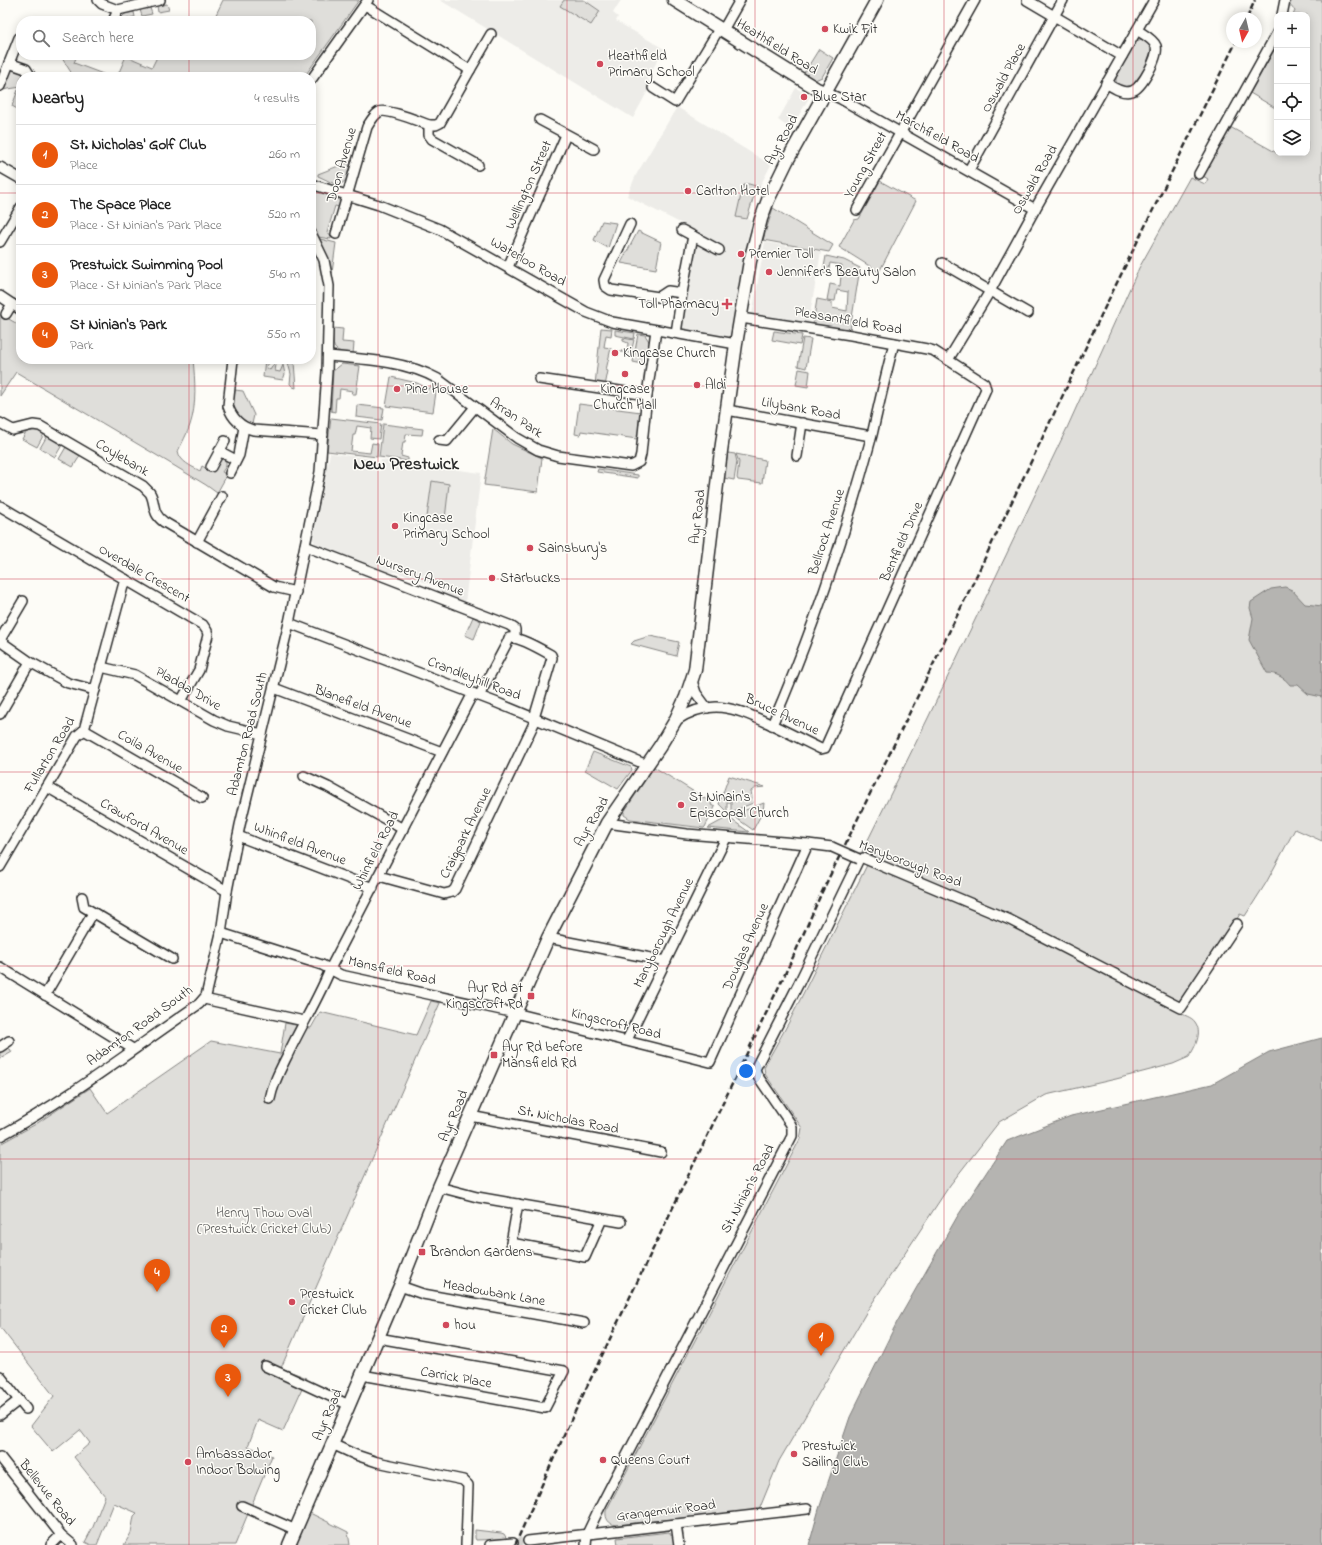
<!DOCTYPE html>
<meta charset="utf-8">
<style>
:root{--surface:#fff;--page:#f2f2f2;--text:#222;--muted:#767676;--line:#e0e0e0;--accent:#ea580c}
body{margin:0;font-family:"Indie Flower",sans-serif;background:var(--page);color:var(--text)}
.controls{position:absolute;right:12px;top:12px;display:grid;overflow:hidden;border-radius:8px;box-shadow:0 2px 10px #0003}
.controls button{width:36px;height:36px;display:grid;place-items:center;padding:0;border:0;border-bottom:1px solid var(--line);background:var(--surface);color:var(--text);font:20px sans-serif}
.compass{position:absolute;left:1226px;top:12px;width:36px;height:36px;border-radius:50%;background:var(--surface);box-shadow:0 2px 10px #0003;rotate:188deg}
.you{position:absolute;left:746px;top:1071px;width:14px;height:14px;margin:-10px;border:3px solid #fff;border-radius:50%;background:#1a73e8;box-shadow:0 0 0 6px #1a73e833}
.badge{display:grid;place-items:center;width:26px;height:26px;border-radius:50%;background:var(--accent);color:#fff;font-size:13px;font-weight:700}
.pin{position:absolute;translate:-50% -33px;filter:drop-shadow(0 1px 2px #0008)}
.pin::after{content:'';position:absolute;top:21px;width:14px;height:12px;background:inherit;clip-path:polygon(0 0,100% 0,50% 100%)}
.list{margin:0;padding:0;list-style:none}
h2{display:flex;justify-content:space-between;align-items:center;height:52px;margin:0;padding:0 16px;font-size:17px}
h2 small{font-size:13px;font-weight:400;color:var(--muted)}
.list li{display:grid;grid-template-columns:26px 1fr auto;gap:12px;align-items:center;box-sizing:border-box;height:60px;padding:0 16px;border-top:1px solid var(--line)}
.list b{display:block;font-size:15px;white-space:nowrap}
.list p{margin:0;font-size:13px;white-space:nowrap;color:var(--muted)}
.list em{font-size:13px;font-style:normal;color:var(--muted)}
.icon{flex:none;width:22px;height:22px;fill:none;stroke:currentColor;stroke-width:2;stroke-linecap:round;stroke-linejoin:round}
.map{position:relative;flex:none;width:1322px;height:1545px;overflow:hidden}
.search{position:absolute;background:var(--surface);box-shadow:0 2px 10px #0003;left:16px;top:16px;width:300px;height:44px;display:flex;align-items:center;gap:10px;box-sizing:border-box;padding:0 14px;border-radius:16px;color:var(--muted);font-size:15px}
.panel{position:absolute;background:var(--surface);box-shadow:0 2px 10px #0003;left:16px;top:72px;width:300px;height:292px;border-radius:16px}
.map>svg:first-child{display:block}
.built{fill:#edece8}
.green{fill:#dfdeda;stroke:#858482}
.water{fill:#b5b4b1;stroke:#7e7d7b}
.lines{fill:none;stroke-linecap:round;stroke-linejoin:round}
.minor-tunnel{stroke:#d3d2ce;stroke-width:9;stroke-dasharray:9 4.5;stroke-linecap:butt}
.minor-casing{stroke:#2b2b2b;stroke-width:12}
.major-casing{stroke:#2b2b2b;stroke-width:15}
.minor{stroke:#fdfcf7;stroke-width:9}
.major{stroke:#fdfcf7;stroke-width:12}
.rail{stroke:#2b2b2b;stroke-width:2.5;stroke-dasharray:6 3;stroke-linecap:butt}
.minor-bridge-casing{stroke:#2b2b2b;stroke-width:12;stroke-linecap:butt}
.minor-bridge{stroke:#fdfcf7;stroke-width:9}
.grid{fill:none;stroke:#d1495b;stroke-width:1;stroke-opacity:0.55}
.poi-dot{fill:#d1495b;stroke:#fdfcf7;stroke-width:1.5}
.labels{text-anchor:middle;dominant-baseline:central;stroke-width:3;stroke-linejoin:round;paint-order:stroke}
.poi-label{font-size:14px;fill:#2b2b2b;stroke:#fdfcf7;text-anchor:start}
.street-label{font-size:14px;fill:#2b2b2b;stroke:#fdfcf7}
.park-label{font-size:14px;fill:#585857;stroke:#fdfcf7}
.district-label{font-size:18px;font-weight:bold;fill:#2b2b2b;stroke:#fdfcf7}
</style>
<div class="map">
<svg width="1322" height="1545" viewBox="0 0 1322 1545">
<rect width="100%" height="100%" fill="#fdfcf7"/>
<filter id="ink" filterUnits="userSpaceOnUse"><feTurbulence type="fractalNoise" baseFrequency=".025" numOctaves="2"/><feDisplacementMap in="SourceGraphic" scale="8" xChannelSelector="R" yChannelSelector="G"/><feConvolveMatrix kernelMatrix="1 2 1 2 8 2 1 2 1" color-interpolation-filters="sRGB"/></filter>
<g filter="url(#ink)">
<!-- built -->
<g class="built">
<path d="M440,0H621L613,13L618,17L616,21L664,49L647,79L652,83L633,118Z"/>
<path d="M796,88L810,96L791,129L778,120Z"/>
<path d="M677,107L771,165L753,199L747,219L751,220L730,340L678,331L692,231L688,227L627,196L636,175Z"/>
<path d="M765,242L821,252L808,325L752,315Z"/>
<path d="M330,453L372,459L371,470L380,471L381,460L414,465L419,470L428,472L429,466L481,473L465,603L441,594L438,587L396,572H385L316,545L313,539Z"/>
</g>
<!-- green -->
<g class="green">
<path d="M223,0H359L304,77H117L126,56L152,67L158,55H311V21H213Z"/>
<path d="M564,0H584L600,11L591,25L560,6Z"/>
<path d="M1290,0H1322V841L1295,829L1266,883L1245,916L1240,914L1182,1006L1178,1012C1183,1015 1192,1017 1195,1022C1203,1033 1195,1047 1189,1057L1173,1064L1116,1079L1046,1095L999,1122L950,1185L867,1311L779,1461L759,1510L616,1525C609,1524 605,1519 606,1511L800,1139L802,1128L765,1074L764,1067L789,1022L867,865L871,857L862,852L928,718L1067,428L1139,268L1190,177L1205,184L1208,179L1203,176L1230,127L1277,153H1307V15H1293L1295,11L1288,3Z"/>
<path d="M167,4L169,10L158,12L157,6Z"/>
<path d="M150,8L152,14L142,16L140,10Z"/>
<path d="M134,12L135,17L124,19L121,18L125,14Z"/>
<path d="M1142,39L1151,44C1155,59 1141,75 1133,86L1129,88L1120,87L1116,83V76L1127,56L1136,41Z"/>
<path d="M1277,45V109L1250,93Z"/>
<path d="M819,49L833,58L822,77L815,80L804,73Z"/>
<path d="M60,55H77L74,63L111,77H74Z"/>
<path d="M12,68L21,72L24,77H21V87L2,90V89Z"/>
<path d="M18,90L21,91V108L19,110L12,106Z"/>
<path d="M351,161L346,180L340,185L335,184L318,176V174Z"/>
<path d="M880,181L916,201L879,272L839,247L854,220L859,219Z"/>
<path d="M746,184H749L759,187L753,199L747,219L736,217L743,186Z"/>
<path d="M311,189L338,198L340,203L339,207L335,206L327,233L331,236V239L318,237L311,224Z"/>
<path d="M773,208L833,245L829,252L763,240Z"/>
<path d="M602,221L616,223L608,248L594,240Z"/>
<path d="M638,231L661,242L656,269L621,263Z"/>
<path d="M320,239L336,243L332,273Z"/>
<path d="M826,256L844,260L860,268L850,330L813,324L817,299L832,302V308L847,311L848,292L837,290L835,301L827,300L830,284L840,286L842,265L830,263L828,274L823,273Z"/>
<path d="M0,314L21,326V359H193C195,380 197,405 190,425C187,434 182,443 178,451C180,462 191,466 200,471L202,466L211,471L220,457L226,461V466L222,472L227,475L217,493L206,485L168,462L16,372L0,396Z"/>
<path d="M333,328L343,329L342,342L354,343L353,354C331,351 333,349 333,328Z"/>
<path d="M601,328L612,329L611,336L606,335L604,347L611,348L606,370L608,371L605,386L595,385Z"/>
<path d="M615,330L635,333L634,339L615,335Z"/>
<path d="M774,331L802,335L800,345L772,340Z"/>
<path d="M638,334L645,335L650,343L647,365L633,362Z"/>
<path d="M623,338L634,340L631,353L621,352V351H627L628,343L623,341Z"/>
<path d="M803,338L811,339L806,368L798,366Z"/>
<path d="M265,359L270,362L266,367L270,370L274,364L276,365L275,371L280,372L283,365L285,374L283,380L263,377Z"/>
<path d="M291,359L294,362L296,388L293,387L290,384L291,374L288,363Z"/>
<path d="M342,364L360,366L356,394H352L353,391L340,389L339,398H336L335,412L331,411L333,371Z"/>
<path d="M799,369L810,371L808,387L796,385Z"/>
<path d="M391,377L417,383L429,389L433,384L437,386L433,412L386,406Z"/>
<path d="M235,390L243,391L254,415L252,424C243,422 234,413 233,403C233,399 235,394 235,390Z"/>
<path d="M579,404L641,412L637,439L581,431L580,435L575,434Z"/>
<path d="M357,405L384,408L382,420L356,417Z"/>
<path d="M331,418L381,424L379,439L370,438L371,428L357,426L355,435H353L351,451L370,453L372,443L378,444L377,457L327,451Z"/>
<path d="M383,424L423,429L422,435L406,434L405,442H403L401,456L408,458V461L379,457Z"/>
<path d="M493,429L512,444L542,458L538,492L484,485Z"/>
<path d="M37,430L44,434L37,447L22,439L26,432Z"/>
<path d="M47,436L62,445L55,457L40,448Z"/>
<path d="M66,447L80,456L73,467L59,459Z"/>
<path d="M728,453L735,454L737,462L734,480L724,478Z"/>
<path d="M736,454L765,460L762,483L738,480L737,478L739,462Z"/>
<path d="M598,469L638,475V478L597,472Z"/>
<path d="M432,481L449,484L445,519L427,517Z"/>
<path d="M473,617L481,621L474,639L465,635Z"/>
<path d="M650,636L679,642L676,656L631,644L634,641Z"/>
<path d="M593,752L631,767L632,770L618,789L585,770Z"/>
<path d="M654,767L712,803L711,805L715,807L705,827L704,828L630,819L624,815V812Z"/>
<path d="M729,776L765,787L755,788L751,791L753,803L731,812V802H727V812L719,804Z"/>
<path d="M764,803L763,811L753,830L732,815Z"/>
<path d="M728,817L749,832L708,828Z"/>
<path d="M431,1001L440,1003L281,1368L307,1378L283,1431L258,1420L248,1446L272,1456L235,1545H124L131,1533L134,1516L137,1513L114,1503L97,1545H91L85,1542L93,1527L105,1496L74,1457L90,1443L80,1430L53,1452L31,1426L54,1396L0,1327V1144L36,1124L90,1088L107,1113L211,1041L280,1054L285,1023L311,1028L320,1012L416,1035Z"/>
<path d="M4,1047L10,1049L12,1052L0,1059V1050Z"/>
<path d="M308,1512L348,1532L350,1545H295Z"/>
<path d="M475,1530L501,1533L504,1534L507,1539L476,1540L475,1538Z"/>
<path d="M669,1532L673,1537L675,1545H618L617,1538Z"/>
</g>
<!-- water -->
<g class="water">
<path d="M1285,587L1292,590L1305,604L1322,606V697L1308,694L1298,685H1290C1285,678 1276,673 1267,673L1249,640L1253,618L1250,608L1251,602L1271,589Z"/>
<path d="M1322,1038V1545H809L819,1509L850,1417L897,1322L957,1217L1007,1141L1071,1116L1212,1084L1269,1052Z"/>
</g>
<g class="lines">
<!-- minor-tunnel -->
<path class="minor-tunnel" d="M513,1543L528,1541"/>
<defs>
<g id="minor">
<path d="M98,0L102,4L118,10L160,0"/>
<path d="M1027,0L1122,56"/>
<path d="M1282,15L1285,0"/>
<path d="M113,21L118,10"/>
<path d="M723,30L740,0"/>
<path d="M9,63L26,69L31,77"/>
<path d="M470,70L491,34"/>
<path d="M311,80L368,0"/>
<path d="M1106,83C1114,88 1123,94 1132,91C1142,88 1159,56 1156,46C1153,39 1143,34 1137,30"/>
<path d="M0,86L19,38"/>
<path d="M653,88L675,102L719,29"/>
<path d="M825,92L841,99L1035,209"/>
<path d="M540,120L594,149"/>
<path d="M429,125V135L432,139L478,165"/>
<path d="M0,167L21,179"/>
<path d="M969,170L1063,0"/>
<path d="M1199,174L1277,33"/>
<path d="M311,184L379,205L439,229L586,312L612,322L736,344"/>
<path d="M857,210L975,0"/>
<path d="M630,224L604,280L605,286L611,290L659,297L668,291L682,293"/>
<path d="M682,230L719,250"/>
<path d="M336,234L367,127C370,122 374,115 379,112C387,108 420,122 429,125H436L440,123L470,70L365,5"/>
<path d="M0,242L21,207"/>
<path d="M942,263L1028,313"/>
<path d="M508,267L566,135"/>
<path d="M0,296L21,310"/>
<path d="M6,314L12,304"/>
<path d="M676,333L682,293L693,236"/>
<path d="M328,356C364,359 406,361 438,379L517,438L538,450L558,456L631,466L639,462L641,454L647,395L656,330"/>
<path d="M233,359L228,406C232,418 241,427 253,430L323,435"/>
<path d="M948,360L990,291L1035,209L1154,0"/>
<path d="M539,379L647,395"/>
<path d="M727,410L871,436"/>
<path d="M0,423L13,430L33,425L40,426L143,486C145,488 148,491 150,493C156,503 151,513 164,522L274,587L296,592"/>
<path d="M439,440L447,441L475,407"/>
<path d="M219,451L236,460"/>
<path d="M797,456L802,423"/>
<path d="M211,467L225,441"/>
<path d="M230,473L239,455L244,427"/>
<path d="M0,506L203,625L207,631L208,635L199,670L181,701"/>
<path d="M197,542L222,496"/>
<path d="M305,546L509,625L515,629V638"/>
<path d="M289,623L495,702L647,765"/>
<path d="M0,640L23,601"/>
<path d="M0,641L30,662L68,683L95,690"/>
<path d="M101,667L135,675L214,720L228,726L262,734"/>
<path d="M692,681L696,693L707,708"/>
<path d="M274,688L442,752"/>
<path d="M479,696L508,641L509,638C518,636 542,650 551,655L552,658L534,718"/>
<path d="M0,714L30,662"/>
<path d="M675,721C710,698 733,707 768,723C786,731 804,741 821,749L825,748L986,389L984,383L934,351L927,349L851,335L741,318"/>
<path d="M772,725C812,633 846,532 872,435C879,404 886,374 894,343"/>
<path d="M84,730L202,798"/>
<path d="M304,776L328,787L403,829"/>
<path d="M47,787L227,891"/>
<path d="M607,823L687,834L808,844L832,847"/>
<path d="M238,836L373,888"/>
<path d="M0,867L77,736L84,730L125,579"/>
<path d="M379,876L444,894L452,892L455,889L536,719"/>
<path d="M82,897L84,907L172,959"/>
<path d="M221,933L322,965L341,975L515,1013L710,1062L808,844"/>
<path d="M548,938L666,961"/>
<path d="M0,967L133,1049"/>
<path d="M45,995L93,913"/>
<path d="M204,999L304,1021"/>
<path d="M627,1040L726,838"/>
<path d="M0,1047L9,1041"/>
<path d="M270,1099C273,1083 280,1070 287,1056C301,1026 320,996 332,965L473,693"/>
<path d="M470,1116L661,1152"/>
<path d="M0,1136C70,1098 133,1049 199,1004L206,996L221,933L227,891L240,825L289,623L320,472L327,372L329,286L324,260L311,233"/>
<path d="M439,1187L477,1197L621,1222"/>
<path d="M518,1204L511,1243L585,1257L602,1219"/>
<path d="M400,1286L423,1294L584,1323"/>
<path d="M265,1366L349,1405"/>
<path d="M362,1375L545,1408L564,1371L378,1338"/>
<path d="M0,1376L26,1409"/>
<path d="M0,1415L19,1400"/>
<path d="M332,1444L356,1455L377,1462L463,1480L468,1485L466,1545"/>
<path d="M0,1457L61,1535L73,1545"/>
<path d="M242,1506L296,1530"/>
<path d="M676,1524L679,1545"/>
<path d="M528,1541L807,1509"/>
<path d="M51,1545L61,1535"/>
<path d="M490,1545L513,1543"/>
<path d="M586,1545L587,1534L597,1513L792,1136V1127L790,1123L757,1075L755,1069L798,985L859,859L863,858L1010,920L1181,1008L1237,924"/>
</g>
<g id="major">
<path d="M674,0L817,89L825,92"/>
<path d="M289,1545L400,1286L439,1187L548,938L607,823L660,746L675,721L686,697L695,670L721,451L736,344L750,261L761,219L768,200L787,161L877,0"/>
</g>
</defs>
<!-- minor casing -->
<use href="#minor" class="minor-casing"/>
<!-- major casing -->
<use href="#major" class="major-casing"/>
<!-- minor -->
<use href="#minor" class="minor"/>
<!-- major -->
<use href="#major" class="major"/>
<!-- rail -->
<g class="rail">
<path d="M1247,18L1255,0"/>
<path d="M515,1545L570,1422L795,953L821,894L972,585L1106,305L1236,42"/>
</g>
<defs>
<path id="minor-bridge" d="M832,847L859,859"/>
</defs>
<!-- minor-bridge casing -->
<use href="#minor-bridge" class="minor-bridge-casing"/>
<!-- minor-bridge -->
<use href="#minor-bridge" class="minor-bridge"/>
</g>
</g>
<!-- grid -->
<path class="grid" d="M189,0V21M378,0V1545M567,0V1545M755,0V1545M944,0V1545M1133,0V1545M189,55V77M0,193H21M311,193H1322M189,359V1545M0,386H1322M0,579H1322M0,772H1322M0,966H1322M0,1159H1322M0,1352H1322"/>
<!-- markers -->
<g class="poi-dot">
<circle cx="825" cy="29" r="4"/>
<circle cx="600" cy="64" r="4"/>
<circle cx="804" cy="97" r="4"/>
<circle cx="688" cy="191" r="4"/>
<circle cx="741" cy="254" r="4"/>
<circle cx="769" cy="272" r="4"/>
<path d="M725 298h4v4h4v4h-4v4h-4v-4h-4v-4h4z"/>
<circle cx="615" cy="353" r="4"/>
<circle cx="625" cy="374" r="4"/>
<circle cx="697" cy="385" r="4"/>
<circle cx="397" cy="389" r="4"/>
<circle cx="395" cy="526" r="4"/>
<circle cx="530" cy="548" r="4"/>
<circle cx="492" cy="578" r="4"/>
<circle cx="681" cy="805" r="4"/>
<rect x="527" y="992" width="8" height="8" rx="2"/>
<rect x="490" y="1051" width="8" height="8" rx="2"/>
<rect x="418" y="1248" width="8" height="8" rx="2"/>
<circle cx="292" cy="1302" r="4"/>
<circle cx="446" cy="1325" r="4"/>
<circle cx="794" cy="1454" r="4"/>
<circle cx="603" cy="1460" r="4"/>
<circle cx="188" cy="1462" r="4"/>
</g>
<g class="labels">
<!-- poi labels -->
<g class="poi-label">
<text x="833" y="29">Kwik Fit</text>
<text x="608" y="56">Heathfield<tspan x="608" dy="16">Primary School</tspan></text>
<text x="812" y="97">Blue Star</text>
<text x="696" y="191">Carlton Hotel</text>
<text x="749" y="254">Premier Toll</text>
<text x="777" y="272">Jennifer's Beauty Salon</text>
<text x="719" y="304" text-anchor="end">Toll Pharmacy</text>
<text x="623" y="353">Kingcase Church</text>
<text x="705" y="385">Aldi</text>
<text x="405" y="389">Pine House</text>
<text x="625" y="389" text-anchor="middle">Kingcase<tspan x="625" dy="16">Church Hall</tspan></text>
<text x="403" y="518">Kingcase<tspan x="403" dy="16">Primary School</tspan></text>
<text x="538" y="548">Sainsbury's</text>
<text x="500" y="578">Starbucks</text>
<text x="689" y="797">St Ninain's<tspan x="689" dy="16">Episcopal Church</tspan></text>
<text x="523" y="988" text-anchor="end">Ayr Rd at<tspan x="523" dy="16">Kingscroft Rd</tspan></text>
<text x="502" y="1047">Ayr Rd before<tspan x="502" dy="16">Mansfield Rd</tspan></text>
<text x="430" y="1252">Brandon Gardens</text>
<text x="300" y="1294">Prestwick<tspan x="300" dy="16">Cricket Club</tspan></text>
<text x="454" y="1325">hou</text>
<text x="802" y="1446">Prestwick<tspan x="802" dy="16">Sailing Club</tspan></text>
<text x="196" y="1454">Ambassador<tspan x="196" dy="16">Indoor Bolwing</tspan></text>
<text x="611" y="1460">Queens Court</text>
</g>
<!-- street labels -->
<g class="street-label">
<text transform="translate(777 47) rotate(32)">Heathfield Road</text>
<text transform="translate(1004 78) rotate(-61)">Oswald Place</text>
<text transform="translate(937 137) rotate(29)">Marchfield Road</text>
<text transform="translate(782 140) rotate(-62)">Ayr Road</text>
<text transform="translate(342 165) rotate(-74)">Doon Avenue</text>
<text transform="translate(866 165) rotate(-61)">Young Street</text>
<text transform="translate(1035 180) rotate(-60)">Oswald Road</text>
<text transform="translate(529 185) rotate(-66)">Wellington Street</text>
<text transform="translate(528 262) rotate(30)">Waterloo Road</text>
<text transform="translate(848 321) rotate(10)">Pleasantfield Road</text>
<text transform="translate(801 409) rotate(10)">Lilybank Road</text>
<text transform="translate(516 418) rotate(34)">Arran Park</text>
<text transform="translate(122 458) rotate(31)">Coylebank</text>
<text transform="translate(698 517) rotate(-83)">Ayr Road</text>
<text transform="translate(827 532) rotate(-72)">Bellrock Avenue</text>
<text transform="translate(902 542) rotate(-66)">Bentfield Drive</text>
<text transform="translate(144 574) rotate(30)">Overdale Crescent</text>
<text transform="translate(420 576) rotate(21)">Nursery Avenue</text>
<text transform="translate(474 679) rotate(21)">Crandleyhill Road</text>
<text transform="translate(188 689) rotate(30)">Pladda Drive</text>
<text transform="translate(363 707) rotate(20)">Blanefield Avenue</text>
<text transform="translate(782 715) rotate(25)">Bruce Avenue</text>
<text transform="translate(248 734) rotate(-76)">Adamton Road South</text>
<text transform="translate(150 752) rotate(30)">Coila Avenue</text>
<text transform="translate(50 755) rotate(-59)">Fullarton Road</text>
<text transform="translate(592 822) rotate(-60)">Ayr Road</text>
<text transform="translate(144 827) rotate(30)">Crawford Avenue</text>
<text transform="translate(466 833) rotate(-64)">Craigpark Avenue</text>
<text transform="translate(300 844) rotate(21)">Whinfield Avenue</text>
<text transform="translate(376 851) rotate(-63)">Whinfield Road</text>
<text transform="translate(910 864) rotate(21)">Maryborough Road</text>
<text transform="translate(664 933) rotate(-64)">Maryborough Avenue</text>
<text transform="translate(746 947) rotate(-66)">Douglas Avenue</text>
<text transform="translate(392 971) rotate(13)">Mansfield Road</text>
<text transform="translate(616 1024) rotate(14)">Kingscroft Road</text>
<text transform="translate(140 1026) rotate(-36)">Adamton Road South</text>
<text transform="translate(454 1116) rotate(-67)">Ayr Road</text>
<text transform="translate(568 1120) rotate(11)">St. Nicholas Road</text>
<text transform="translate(748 1189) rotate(-62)">St. Ninian's Road</text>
<text transform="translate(494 1293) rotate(10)">Meadowbank Lane</text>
<text transform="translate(456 1378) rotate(10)">Carrick Place</text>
<text transform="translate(328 1415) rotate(-67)">Ayr Road</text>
<text transform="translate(47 1493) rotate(51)">Bellevue Road</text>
<text transform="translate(666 1511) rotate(-7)">Grangemuir Road</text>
</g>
<!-- park labels -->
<g class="park-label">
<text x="264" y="1213">Henry Thow Oval<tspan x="264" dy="16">(Prestwick Cricket Club)</tspan></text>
</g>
<!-- district labels -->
<g class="district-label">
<text x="406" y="465">New Prestwick</text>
</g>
</g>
</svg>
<div class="controls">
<button>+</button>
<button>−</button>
<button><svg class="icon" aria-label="locate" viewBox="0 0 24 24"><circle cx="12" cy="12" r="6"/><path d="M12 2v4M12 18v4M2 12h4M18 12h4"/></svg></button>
<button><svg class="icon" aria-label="layers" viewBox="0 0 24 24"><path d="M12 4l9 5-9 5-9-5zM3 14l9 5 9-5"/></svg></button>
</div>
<svg class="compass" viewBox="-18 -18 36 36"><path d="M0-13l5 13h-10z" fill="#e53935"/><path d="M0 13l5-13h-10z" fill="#767676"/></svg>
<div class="you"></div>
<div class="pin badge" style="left:821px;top:1356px">1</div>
<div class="pin badge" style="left:224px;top:1348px">2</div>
<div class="pin badge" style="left:228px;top:1397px">3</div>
<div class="pin badge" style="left:157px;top:1292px">4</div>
<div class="search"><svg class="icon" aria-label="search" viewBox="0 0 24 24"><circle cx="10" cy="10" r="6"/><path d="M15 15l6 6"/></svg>Search here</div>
<section class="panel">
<h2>Nearby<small>4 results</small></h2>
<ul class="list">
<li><span class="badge">1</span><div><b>St. Nicholas' Golf Club</b><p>Place</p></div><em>260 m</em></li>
<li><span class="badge">2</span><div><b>The Space Place</b><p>Place · St Ninian's Park Place</p></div><em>520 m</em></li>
<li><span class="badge">3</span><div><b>Prestwick Swimming Pool</b><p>Place · St Ninian's Park Place</p></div><em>540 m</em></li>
<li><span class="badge">4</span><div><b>St Ninian's Park</b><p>Park</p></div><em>550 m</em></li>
</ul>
</section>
</div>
